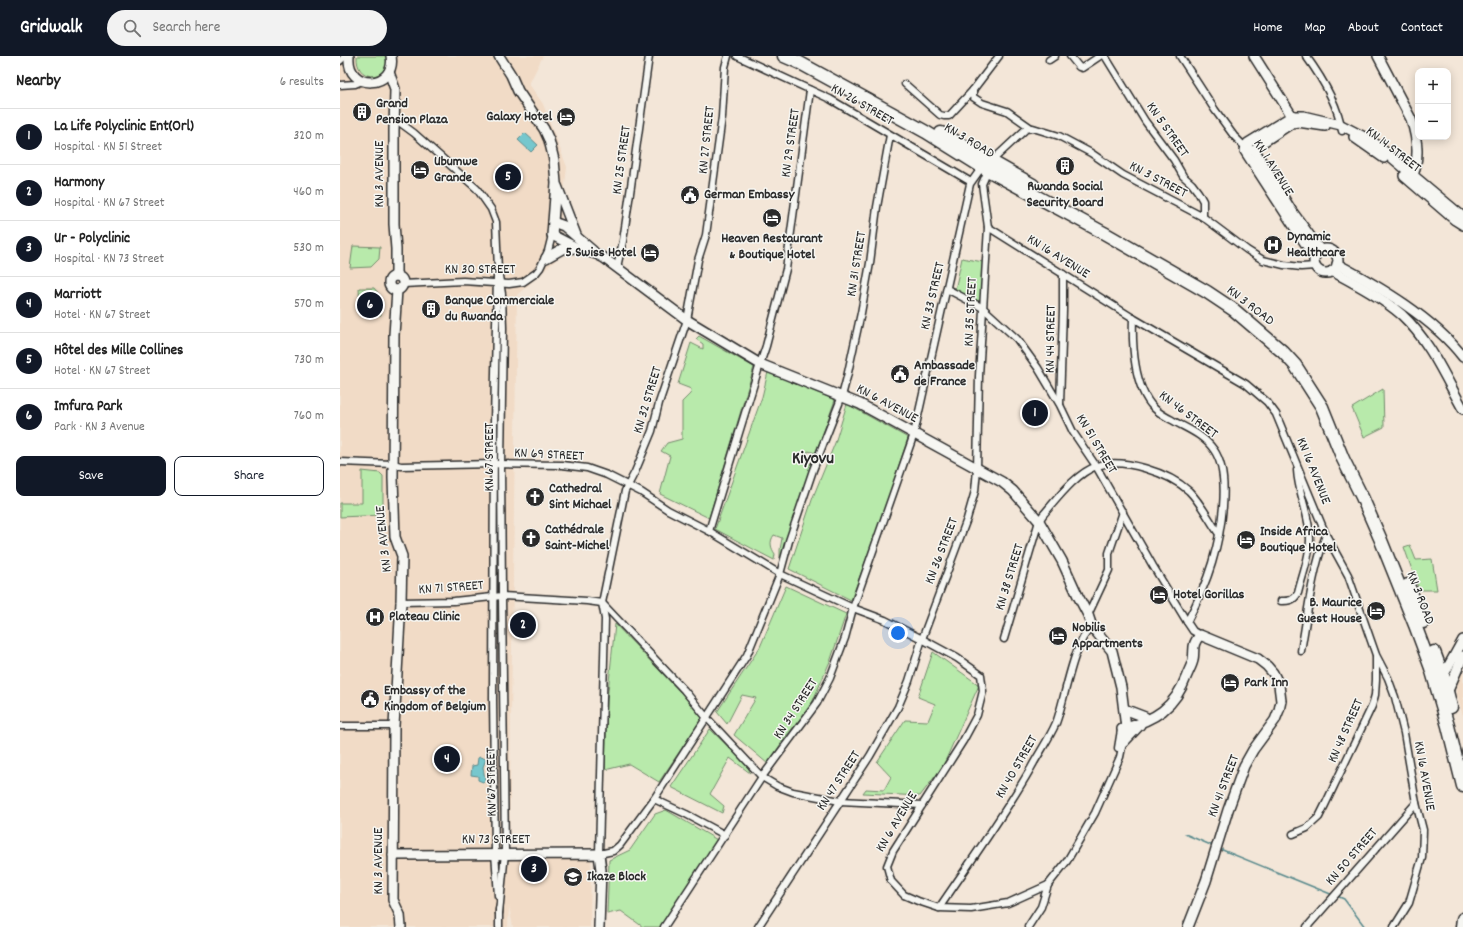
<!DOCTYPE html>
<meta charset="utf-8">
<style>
:root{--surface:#fff;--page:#f2f2f2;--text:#222;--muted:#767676;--line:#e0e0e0;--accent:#111827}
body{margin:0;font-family:Dekko,sans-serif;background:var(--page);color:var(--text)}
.controls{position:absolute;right:12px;top:12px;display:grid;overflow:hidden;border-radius:8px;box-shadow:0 2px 10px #0003}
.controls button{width:36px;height:36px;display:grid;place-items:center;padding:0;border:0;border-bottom:1px solid var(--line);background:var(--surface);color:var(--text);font:20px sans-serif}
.you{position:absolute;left:558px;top:577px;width:14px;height:14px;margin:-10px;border:3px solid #fff;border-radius:50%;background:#1a73e8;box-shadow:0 0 0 6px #1a73e833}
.badge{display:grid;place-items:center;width:26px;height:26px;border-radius:50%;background:var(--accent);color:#fff;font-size:13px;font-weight:700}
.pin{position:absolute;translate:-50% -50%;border:2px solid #fff;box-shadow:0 1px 4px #0006}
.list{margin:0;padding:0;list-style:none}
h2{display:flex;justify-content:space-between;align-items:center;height:52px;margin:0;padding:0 16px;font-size:17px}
h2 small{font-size:13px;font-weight:400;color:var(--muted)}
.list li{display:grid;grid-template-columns:26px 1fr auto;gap:12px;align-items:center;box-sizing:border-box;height:56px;padding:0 16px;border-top:1px solid var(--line)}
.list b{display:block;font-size:15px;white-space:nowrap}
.list p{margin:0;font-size:13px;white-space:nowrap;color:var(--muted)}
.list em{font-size:13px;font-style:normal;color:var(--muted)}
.actions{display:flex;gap:8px;padding:12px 16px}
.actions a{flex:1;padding:9px 0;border:1px solid var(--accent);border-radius:8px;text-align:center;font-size:14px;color:var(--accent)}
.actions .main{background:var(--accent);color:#fff}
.icon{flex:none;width:22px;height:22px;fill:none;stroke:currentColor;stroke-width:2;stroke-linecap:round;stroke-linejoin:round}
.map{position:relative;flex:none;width:1123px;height:871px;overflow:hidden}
header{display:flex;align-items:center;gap:24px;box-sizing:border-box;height:56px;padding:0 20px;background:var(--accent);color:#fff}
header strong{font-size:19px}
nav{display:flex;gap:22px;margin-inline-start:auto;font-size:14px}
.search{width:280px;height:36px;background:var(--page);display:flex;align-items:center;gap:10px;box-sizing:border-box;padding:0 14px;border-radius:22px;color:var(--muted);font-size:15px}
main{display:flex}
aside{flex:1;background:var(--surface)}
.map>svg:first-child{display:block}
.built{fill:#f1dbc6}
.green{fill:#b8eaab;stroke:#728a6b}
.water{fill:#76c7cd;stroke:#58898c}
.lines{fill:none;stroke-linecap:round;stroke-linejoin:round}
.stream{stroke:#58898c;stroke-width:1.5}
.street-casing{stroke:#2b2b2b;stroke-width:9}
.secondary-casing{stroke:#2b2b2b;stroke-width:12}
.highway-casing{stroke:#2b2b2b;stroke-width:15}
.street{stroke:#f6f6f2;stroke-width:6}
.secondary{stroke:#f6f6f2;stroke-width:9}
.highway{stroke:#f6f6f2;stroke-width:12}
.labels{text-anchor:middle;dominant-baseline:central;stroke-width:3;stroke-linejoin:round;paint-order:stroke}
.poi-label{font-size:14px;font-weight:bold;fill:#2b2b2b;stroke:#f6f6f2;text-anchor:start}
.street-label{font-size:14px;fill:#2b2b2b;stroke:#f6f6f2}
.district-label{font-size:18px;font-weight:bold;fill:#2b2b2b;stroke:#f6f6f2}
</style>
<header>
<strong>Gridwalk</strong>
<div class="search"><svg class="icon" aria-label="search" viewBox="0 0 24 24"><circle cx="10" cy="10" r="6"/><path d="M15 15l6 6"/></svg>Search here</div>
<nav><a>Home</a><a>Map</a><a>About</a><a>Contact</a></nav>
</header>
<main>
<aside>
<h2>Nearby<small>6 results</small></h2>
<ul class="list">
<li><span class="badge">1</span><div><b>La Life Polyclinic Ent(Orl)</b><p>Hospital · KN 51 Street</p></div><em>320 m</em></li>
<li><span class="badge">2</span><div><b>Harmony</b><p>Hospital · KN 67 Street</p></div><em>460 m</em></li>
<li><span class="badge">3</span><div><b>Ur - Polyclinic</b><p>Hospital · KN 73 Street</p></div><em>530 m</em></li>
<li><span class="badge">4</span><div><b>Marriott</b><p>Hotel · KN 67 Street</p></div><em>570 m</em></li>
<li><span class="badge">5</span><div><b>Hôtel des Mille Collines</b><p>Hotel · KN 67 Street</p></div><em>730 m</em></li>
<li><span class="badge">6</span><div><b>Imfura Park</b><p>Park · KN 3 Avenue</p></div><em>760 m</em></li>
</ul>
<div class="actions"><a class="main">Save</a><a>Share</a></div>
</aside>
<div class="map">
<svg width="1123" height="871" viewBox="0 0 1123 871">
<rect width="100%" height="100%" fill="#f3e6d8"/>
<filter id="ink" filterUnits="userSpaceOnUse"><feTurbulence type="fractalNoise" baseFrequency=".025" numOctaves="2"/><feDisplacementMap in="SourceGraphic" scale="8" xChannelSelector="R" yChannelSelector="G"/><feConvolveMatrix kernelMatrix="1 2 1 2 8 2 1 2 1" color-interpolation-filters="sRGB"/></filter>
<g filter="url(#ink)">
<!-- built -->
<g class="built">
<path d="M0,0H203L189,28L203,48L227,111L216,204L177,239L169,803L198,802V806H203L205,802L251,801L250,871H173L169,850L168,871H0Z"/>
<path d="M1120,616H1123V660L1116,635Z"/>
</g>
<!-- green -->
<g class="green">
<path d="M17,0H48C50,26 15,27 17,0Z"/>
<path d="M13,190L40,191L39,203L31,211L10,212Z"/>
<path d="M622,202L643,206L641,246L615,234Z"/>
<path d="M19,232H34C42,240 40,249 41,259H20Z"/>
<path d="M359,280L414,311L369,462L320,438L330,400L321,395L327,387L342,383V346L350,338L351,333L338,328L351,287L363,293V288L356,283Z"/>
<path d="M428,316L495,344L476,397L468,395L466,404L473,409L440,504V494L442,482L434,479C429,486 431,492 435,498L434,504L375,473L422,341Z"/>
<path d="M1043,333L1044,371L1024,381L1012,352Z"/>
<path d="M507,348L568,382L540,466L511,544L449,513L473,441L495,387Z"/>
<path d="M22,415L40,417L43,420V459L0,461V447H22Z"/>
<path d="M1070,489L1076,504L1092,503L1097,534H1079L1064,491Z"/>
<path d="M446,530L506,558L491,603L471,649L444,683L428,708L394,679L416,642L402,639L387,668L377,656L420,591Z"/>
<path d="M275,568L342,638L362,662L319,726L289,708L265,714L267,645Z"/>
<path d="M593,596L639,629L603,710L580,740L523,737L526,733L544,734L551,721L537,706L565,664L588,665L595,648L578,641Z"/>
<path d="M370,673L408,710L410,717L390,702L370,738L384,750L382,757L331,731Z"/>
<path d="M326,754L379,785L321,871H303L281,855L267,858L269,804L290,794L315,758Z"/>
</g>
<!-- water -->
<g class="water">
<path d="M185,77L198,89L191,96L178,84Z"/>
<path d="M140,701L146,703L143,711L145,724L143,726L138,724V720L131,719L132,710L137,709L138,702Z"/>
</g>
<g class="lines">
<!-- stream -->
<g class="stream">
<path d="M845,778L873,790"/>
<path d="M880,793L993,839"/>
<path d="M997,840L1004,843L1025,871"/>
</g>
<defs>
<g id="street">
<path d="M388,0L385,11L382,61L366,179L358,204L347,264L319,347L312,375L295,416L285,435L262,547L265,563L259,798L273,795L280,789L314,743L407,599L440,518L449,485L473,414L502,340L507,321L521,257L530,207L537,151L550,79"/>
<path d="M397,0L490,43L631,126"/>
<path d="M730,0L739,11L742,12L760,0"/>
<path d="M765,0L805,65L834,104L843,120L852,128L858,136L863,145V161"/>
<path d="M840,0L875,54L894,80L902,88L915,95"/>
<path d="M966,0C982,22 998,48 1002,75"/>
<path d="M709,4L715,0"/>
<path d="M0,5L5,0"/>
<path d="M565,28L600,59L604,60H609L633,34L659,0"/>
<path d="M0,29L15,28L22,25"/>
<path d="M633,34V41L642,47L667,55L691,72"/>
<path d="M55,63L74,77L137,133L151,153L156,166L158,214L162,238L163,272L161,408L162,540L165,797L159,857"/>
<path d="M648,171L793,262L906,328L927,346L936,358L986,479L1008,519L1036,599L1048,622L1055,641L1064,677L1076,747L1083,774L1082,802L1069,847L1054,871"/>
<path d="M277,211L283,185L291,130L309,0"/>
<path d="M157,220L154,366L153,644L155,797L158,840"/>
<path d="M63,228L123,225L169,228L183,226L196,217L200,212L208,195L212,179"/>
<path d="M607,233L643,252L677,283L698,312L720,349L733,376L756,410L813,510L847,566L853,575L860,579"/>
<path d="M793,262C792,289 794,332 814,352C819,357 826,361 832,364C847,373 863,378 874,394C892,420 881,477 872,507C866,527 857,547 847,566"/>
<path d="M720,348L723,254V218"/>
<path d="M0,406L53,408L61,410L154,408L222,409L247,412L267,419L301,436L328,454L369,475L440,518L513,552L545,564L582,583L617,602L641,619L643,635L637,659L623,685L553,795L547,810L551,825L564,839L578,845L599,852L631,853L668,847L708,829L727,805L755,757L780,701L786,672"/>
<path d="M369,475L420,308L426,290L446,213L470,34"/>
<path d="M941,545C948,545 954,545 958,537C962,520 970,501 970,483C970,460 958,437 957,414"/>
<path d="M61,546L114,545L162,540L247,545L262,547L344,634L367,662L422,721L437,730L453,736L500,745L582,749"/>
<path d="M748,559L769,514V497L783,456"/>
<path d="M664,583L699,465L703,459C717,443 736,417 757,410C783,401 829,417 849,435C861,447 869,464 879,478"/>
<path d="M961,595C968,555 972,516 986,479"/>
<path d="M0,670H54"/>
<path d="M778,692L781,674"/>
<path d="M314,743L346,758L385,779"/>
<path d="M953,778L967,772L979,761L985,749L1032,650L1035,639L1036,624V601"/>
<path d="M599,852C630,806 663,761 691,712C699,697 709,683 716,667C725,644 733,585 752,571"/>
<path d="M159,853V871"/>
<path d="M324,871L422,721L477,647L490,622L505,582L513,552L574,378L630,128L642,111L656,101L686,73L693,72L719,80L751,97L783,119L863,161L907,194L923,204L944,209L961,211L975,210"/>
<path d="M418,871L530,700L558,651L569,625L582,583L627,463L635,435L637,413L639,320L648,171L642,128L649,112"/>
<path d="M688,871L701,851L708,829"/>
<path d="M967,871L1076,747"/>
</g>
<g id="secondary">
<path d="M9,0C6,36 57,33 51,0"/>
<path d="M159,0L171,19L178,35L204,73L209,84L214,104L216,127L212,179L239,193L256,198L264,202L347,264L420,308L520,348L662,426L673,435L699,465L722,505L738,540L748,559L752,571L772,595L781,631L786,672"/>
<path d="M914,0L952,60"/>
<path d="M1038,0L1071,63C1078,85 1080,103 1071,125"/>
<path d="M49,16L55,33L54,74V168L56,193V220"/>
<path d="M1014,81L1044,102"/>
<path d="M1064,120L1115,164L1123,169"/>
<path d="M217,130L236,179"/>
<path d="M213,166L224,170L253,195"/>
<circle cx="986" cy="205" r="12"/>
<path d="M980,194L951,154L915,95L920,88L952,67L958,66L985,70"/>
<path d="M975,199L967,190L959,178L905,95L906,90L908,87L952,60H963L1001,69L1032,85L1123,161"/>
<path d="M206,202L222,193L236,192"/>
<path d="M997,208C1040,231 1093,262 1123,301"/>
<path d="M992,215C1016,228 1041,241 1062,259C1090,285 1105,321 1123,353"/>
<circle cx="56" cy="227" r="7"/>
<path d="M57,234L54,279L53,422L55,481L62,500L61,546L54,670L53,844L60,859L61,871"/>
<path d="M1103,620L1123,584"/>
<path d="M1107,637L1123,600"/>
<path d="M784,653L805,661"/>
<path d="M782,673C815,664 835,652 847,619C849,614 852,609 853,604C855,592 851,590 860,579L918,603L927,610L933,617L939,629L941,645L939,654L935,664L913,694L904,710L888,754L866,825L848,871"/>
<path d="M783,687L800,669"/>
<path d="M53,799L259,798L261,814L259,871"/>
</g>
<g id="highway">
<path d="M444,0L460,7L528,44L586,76L642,111L764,177L867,236L894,254L943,296L955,309L982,351L1003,403L1022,441L1040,482L1075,569L1091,612L1108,670L1123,730"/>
<path d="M601,77L693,129"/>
<path d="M1068,529L1083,566"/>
<path d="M1094,596L1103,620L1111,651"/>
<path d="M1122,871L1123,863"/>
</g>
</defs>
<!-- street casing -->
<use href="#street" class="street-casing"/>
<!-- secondary casing -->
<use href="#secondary" class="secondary-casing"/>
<!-- highway casing -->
<use href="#highway" class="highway-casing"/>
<!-- street -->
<use href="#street" class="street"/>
<!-- secondary -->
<use href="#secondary" class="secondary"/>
<!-- highway -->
<use href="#highway" class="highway"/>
</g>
</g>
<!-- icons -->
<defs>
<symbol id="building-disc" viewBox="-11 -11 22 22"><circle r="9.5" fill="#2b2b2b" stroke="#f6f6f2"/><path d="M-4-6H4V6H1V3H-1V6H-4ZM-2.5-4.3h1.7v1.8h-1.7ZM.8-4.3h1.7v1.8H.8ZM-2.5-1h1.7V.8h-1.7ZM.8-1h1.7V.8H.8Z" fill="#fff"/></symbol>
<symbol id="hotel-disc" viewBox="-11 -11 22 22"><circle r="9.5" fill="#2b2b2b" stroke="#f6f6f2"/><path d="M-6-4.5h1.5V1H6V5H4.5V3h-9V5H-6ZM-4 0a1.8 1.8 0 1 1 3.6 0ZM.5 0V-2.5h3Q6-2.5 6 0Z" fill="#fff"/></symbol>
<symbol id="civic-disc" viewBox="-11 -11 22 22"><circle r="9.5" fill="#2b2b2b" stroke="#f6f6f2"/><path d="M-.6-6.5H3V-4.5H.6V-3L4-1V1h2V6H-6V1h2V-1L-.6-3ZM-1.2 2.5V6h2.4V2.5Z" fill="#fff"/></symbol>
<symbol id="hospital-disc" viewBox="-11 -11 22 22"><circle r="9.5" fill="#2b2b2b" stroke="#f6f6f2"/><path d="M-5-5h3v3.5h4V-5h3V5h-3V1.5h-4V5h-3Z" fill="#fff"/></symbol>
<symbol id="church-disc" viewBox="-11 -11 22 22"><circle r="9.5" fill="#2b2b2b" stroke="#f6f6f2"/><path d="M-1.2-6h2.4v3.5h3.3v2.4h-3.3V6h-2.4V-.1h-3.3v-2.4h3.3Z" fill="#fff"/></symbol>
<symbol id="school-disc" viewBox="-11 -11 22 22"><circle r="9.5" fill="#2b2b2b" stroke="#f6f6f2"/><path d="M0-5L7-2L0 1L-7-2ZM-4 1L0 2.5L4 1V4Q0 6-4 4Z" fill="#fff"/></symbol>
</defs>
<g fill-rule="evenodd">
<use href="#building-disc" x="11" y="45" width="22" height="22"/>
<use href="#hotel-disc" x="215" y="50" width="22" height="22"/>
<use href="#building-disc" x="714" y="99" width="22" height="22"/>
<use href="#hotel-disc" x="69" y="103" width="22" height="22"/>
<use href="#civic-disc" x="339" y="128" width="22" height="22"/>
<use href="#hotel-disc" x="421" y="151" width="22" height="22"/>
<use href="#hospital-disc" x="922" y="178" width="22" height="22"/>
<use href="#hotel-disc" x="299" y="186" width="22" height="22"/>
<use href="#building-disc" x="80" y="242" width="22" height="22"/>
<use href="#civic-disc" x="549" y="307" width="22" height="22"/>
<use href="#church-disc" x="184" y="430" width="22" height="22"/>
<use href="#church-disc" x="180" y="471" width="22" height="22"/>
<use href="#hotel-disc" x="895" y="473" width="22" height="22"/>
<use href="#hotel-disc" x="808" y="528" width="22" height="22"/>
<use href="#hotel-disc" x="1025" y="544" width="22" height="22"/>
<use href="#hospital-disc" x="24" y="550" width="22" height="22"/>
<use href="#hotel-disc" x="707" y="569" width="22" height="22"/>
<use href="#hotel-disc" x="879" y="616" width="22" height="22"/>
<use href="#civic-disc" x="19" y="632" width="22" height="22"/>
<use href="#school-disc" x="222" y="810" width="22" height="22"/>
</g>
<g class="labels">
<!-- poi labels -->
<g class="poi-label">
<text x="36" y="48">Grand<tspan x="36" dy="16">Pension Plaza</tspan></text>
<text x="212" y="61" text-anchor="end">Galaxy Hotel</text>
<text x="94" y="106">Ubumwe<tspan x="94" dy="16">Grande</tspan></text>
<text x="725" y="131" text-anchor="middle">Rwanda Social<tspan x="725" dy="16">Security Board</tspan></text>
<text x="364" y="139">German Embassy</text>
<text x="947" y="181">Dynamic<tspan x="947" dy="16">Healthcare</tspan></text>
<text x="432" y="183" text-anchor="middle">Heaven Restaurant<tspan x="432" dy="16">&amp; Boutique Hotel</tspan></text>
<text x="296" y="197" text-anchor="end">5 Swiss Hotel</text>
<text x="105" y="245">Banque Commerciale<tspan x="105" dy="16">du Rwanda</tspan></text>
<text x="574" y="310">Ambassade<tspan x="574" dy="16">de France</tspan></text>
<text x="209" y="433">Cathedral<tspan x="209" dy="16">Sint Michael</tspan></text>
<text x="205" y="474">Cathédrale<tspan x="205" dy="16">Saint-Michel</tspan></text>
<text x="920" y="476">Inside Africa<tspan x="920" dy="16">Boutique Hotel</tspan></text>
<text x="833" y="539">Hotel Gorillas</text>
<text x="1022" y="547" text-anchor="end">B. Maurice<tspan x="1022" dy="16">Guest House</tspan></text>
<text x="49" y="561">Plateau Clinic</text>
<text x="732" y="572">Nobilis<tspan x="732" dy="16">Appartments</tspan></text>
<text x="904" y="627">Park Inn</text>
<text x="44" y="635">Embassy of the<tspan x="44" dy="16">Kingdom of Belgium</tspan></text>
<text x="247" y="821">Ikaze Block</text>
</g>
<!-- street labels -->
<g class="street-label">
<text transform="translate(522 49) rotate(30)">KN 26 STREET</text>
<text transform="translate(827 74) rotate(55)">KN 5 STREET</text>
<text transform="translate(367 84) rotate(-84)">KN 27 STREET</text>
<text transform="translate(629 85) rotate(31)">KN 3 ROAD</text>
<text transform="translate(451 87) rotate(-82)">KN 29 STREET</text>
<text transform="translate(1053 94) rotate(38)">KN 14 STREET</text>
<text transform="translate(282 104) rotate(-82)">KN 25 STREET</text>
<text transform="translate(933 112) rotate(58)">KN 1 AVENUE</text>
<text transform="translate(40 118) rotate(-90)">KN 3 AVENUE</text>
<text transform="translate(818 124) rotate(28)">KN 3 STREET</text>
<text transform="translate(718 201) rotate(32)">KN 16 AVENUE</text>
<text transform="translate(517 208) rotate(-81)">KN 31 STREET</text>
<text x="140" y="214">KN 30 STREET</text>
<text transform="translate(593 240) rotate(-77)">KN 33 STREET</text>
<text transform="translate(910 250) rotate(38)">KN 3 ROAD</text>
<text transform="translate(631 256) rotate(-87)">KN 35 STREET</text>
<text transform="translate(711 283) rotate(-89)">KN 44 STREET</text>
<text transform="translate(308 344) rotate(-73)">KN 32 STREET</text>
<text transform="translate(547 348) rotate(28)">KN 6 AVENUE</text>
<text transform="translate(848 359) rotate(37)">KN 46 STREET</text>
<text transform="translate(756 388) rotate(59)">KN 51 STREET</text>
<text transform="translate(209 399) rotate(3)">KN 69 STREET</text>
<text transform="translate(150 401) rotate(-90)">KN 67 STREET</text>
<text transform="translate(973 415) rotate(68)">KN 16 AVENUE</text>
<text transform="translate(44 483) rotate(-96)">KN 3 AVENUE</text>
<text transform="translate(602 495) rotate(-69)">KN 36 STREET</text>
<text transform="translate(670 521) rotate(-73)">KN 38 STREET</text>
<text transform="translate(111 532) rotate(-4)">KN 71 STREET</text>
<text transform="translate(1080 542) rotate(69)">KN 3 ROAD</text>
<text transform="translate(456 653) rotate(-57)">KN 34 STREET</text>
<text transform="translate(1006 675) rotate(-66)">KN 48 STREET</text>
<text transform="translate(677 711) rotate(-60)">KN 40 STREET</text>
<text transform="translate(1084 720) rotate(80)">KN 16 AVENUE</text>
<text transform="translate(499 725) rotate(-57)">KN 47 STREET</text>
<text transform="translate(152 726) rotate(-91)">KN 67 STREET</text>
<text transform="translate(884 730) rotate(-69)">KN 41 STREET</text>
<text transform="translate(557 766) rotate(-59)">KN 6 AVENUE</text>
<text x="156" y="784">KN 73 STREET</text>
<text transform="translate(1012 801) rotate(-49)">KN 50 STREET</text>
<text transform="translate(39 805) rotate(-90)">KN 3 AVENUE</text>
</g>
<!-- district labels -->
<g class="district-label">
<text x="473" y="403">Kiyovu</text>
</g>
</g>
</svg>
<div class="controls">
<button>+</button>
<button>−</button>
</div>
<div class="you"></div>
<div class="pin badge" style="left:695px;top:357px">1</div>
<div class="pin badge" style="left:183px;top:569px">2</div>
<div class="pin badge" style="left:194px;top:813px">3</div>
<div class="pin badge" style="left:107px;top:703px">4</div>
<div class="pin badge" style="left:168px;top:121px">5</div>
<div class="pin badge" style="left:30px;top:249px">6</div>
</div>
</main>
